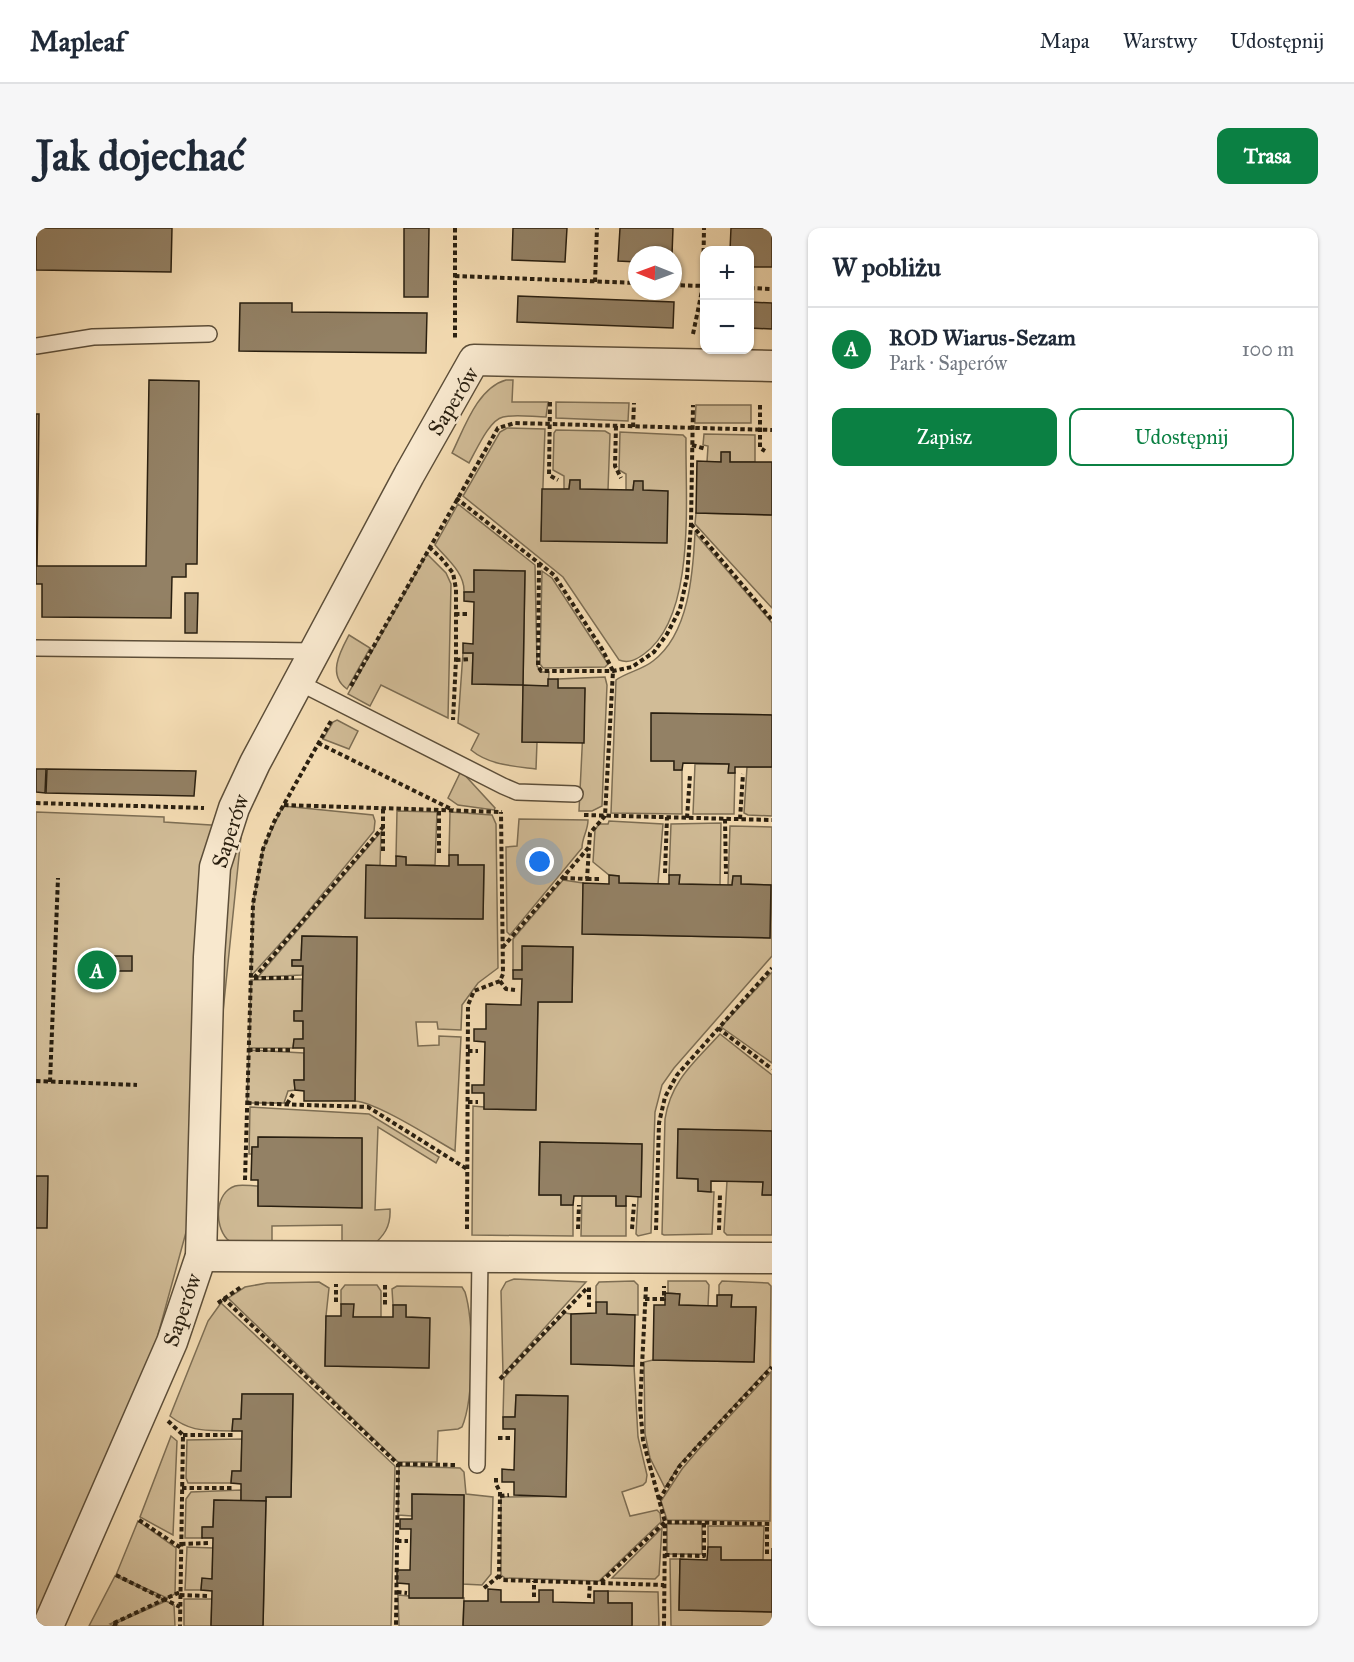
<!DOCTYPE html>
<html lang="pl">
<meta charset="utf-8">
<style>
:root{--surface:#fff;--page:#f6f6f7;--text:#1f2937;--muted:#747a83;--line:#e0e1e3;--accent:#0b8043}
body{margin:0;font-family:"IM FELL Great Primer",serif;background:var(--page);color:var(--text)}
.controls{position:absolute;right:18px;top:18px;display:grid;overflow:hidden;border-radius:12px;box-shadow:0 2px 4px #0004}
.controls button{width:54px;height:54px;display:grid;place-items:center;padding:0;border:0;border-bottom:2px solid var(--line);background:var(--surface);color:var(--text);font:30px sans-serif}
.compass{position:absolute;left:592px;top:18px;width:54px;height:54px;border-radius:50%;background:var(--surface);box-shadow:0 2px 4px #0004;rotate:271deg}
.you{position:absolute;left:504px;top:634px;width:21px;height:21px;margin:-15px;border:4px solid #fff;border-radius:50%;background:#1a73e8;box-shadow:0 0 0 9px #1a73e833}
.badge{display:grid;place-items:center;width:39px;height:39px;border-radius:50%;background:var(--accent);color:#fff;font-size:20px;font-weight:700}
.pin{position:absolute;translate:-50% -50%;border:3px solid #fff;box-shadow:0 2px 6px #0006}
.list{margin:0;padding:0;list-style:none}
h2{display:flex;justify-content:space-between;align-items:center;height:78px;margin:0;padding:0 24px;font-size:26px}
h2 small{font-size:20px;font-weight:400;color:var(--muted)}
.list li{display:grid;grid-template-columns:39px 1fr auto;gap:18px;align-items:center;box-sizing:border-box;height:84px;padding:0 24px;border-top:2px solid var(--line)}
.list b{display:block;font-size:22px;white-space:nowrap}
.list p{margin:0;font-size:20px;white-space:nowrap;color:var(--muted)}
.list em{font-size:20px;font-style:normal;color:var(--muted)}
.actions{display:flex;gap:12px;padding:18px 24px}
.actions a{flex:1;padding:14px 0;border:2px solid var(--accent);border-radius:12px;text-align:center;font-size:21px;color:var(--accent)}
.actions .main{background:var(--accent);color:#fff}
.map{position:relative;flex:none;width:736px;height:1398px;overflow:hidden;border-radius:12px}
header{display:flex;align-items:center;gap:36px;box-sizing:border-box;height:84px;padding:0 30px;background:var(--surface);border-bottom:2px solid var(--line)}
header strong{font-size:28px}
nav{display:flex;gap:33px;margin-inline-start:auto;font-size:21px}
.intro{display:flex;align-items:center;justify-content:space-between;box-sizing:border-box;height:144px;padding:0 36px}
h1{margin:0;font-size:42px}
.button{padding:15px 27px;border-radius:12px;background:var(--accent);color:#fff;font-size:21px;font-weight:700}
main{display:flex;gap:36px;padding:0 36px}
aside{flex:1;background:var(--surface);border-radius:12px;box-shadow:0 2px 4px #0004}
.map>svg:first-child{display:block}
.green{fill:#d1bc97;stroke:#7d6e54;stroke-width:1.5}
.building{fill:#938165;stroke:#291f10;stroke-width:1.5}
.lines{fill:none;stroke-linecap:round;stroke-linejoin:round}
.service-casing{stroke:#5c4e39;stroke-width:18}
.minor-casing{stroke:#5c4e39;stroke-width:33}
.path{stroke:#291f10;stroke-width:4;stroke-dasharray:4.5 3;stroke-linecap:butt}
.service{stroke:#f8e8ce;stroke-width:15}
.minor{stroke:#f8e8ce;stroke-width:30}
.labels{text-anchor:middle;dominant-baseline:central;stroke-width:5;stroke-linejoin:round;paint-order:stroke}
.street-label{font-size:22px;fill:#291f10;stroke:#f8e8ce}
</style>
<header>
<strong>Mapleaf</strong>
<nav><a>Mapa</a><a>Warstwy</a><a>Udostępnij</a></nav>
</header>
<div class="intro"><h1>Jak dojechać</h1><a class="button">Trasa</a></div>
<main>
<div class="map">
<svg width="736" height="1398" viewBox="0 0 736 1398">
<rect width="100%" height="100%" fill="#f4dcb3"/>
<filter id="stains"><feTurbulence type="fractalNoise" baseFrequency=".00333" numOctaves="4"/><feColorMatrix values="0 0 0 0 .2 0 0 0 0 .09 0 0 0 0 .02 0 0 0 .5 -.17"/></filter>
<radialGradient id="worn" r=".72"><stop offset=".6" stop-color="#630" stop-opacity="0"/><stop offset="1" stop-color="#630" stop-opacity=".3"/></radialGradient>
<!-- green -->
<g class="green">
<path d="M470,152H477L476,174H512L510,189C497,189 480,186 467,189C453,192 440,223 433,235L416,225C428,201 441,160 470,152Z"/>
<path d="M520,174L593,175L592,193L520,190Z"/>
<path d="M660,177H715V195H659Z"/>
<path d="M471,200L509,201L505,313L607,262L606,253H598L597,262H590V246L583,242L584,204L647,207L650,210C649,268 661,388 608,426C601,431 593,436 583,432L527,349L427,268L464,204Z"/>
<path d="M520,202L569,203L574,206L572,262L544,261V252H534L533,261H528V248L517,242L518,205Z"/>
<path d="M668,206L719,207V234H694V224H686L685,234H671L672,218L667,217Z"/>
<path d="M422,276L499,337L501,438L506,444H513L512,458H487L486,514H501L500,541C477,538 453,537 435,522L443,506L422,495L427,425H437L436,456L487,457L489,343L438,342V364H428C429,345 411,331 399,317Z"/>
<path d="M660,285L736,287V380L659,296Z"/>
<path d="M659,305L736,395V487L616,485L615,533H638V542H646V586L575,585L580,452C591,444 606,442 617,433C653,406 657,345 659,305Z"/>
<path d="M391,326L410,345L415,356L412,490L345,457L334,478L312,466Z"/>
<path d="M506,343L516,350L572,436L569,439L507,440L504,436Z"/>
<path d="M313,407L334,420L311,461C291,447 304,424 313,407Z"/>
<path d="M569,449L571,457L566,578L556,583H543L549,461L522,460V451Z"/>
<path d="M301,492L322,503L313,521L287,511L297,494Z"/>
<path d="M659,536H693V545H699L698,586H657Z"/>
<path d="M711,539H736V588L712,587L708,585Z"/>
<path d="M425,543L459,580L458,582L422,577L412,570Z"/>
<path d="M247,578L337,587L339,593L338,603L261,697L215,748L217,676L227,621Z"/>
<path d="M361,583L401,584L399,637H370V629L360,628Z"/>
<path d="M0,584L128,589V594L206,599L173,920L81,1257L0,1398Z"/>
<path d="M414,584L456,587L460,596L462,740L442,755L426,777L425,802L402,801L401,794H380L382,818L403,817V808L425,809L419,923C396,910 342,875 319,873L321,709L266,708L265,732H256V738H267L266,747L222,749L345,604L344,637L329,690L447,691L448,637H422V627H413Z"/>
<path d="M483,591L552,592C552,603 546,609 546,620L474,707L471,704L470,619L481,618Z"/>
<path d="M573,593L627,596L622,656L583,655V648L573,647L557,634L559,602L563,596H572Z"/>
<path d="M685,595L684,657L643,656V647H633L635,596Z"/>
<path d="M694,598L736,599V728L638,840L626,857L619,884L615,1005L602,1008L600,1006L602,969L605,968L606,916L504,914L503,967H525V977H537V1008L436,1007L437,878L448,879V881L499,882L502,774H536L537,719L487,718L486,742H477V711L527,652L547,655V706L734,710L735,657L705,656V648H697L696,657H692Z"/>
<path d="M736,744V835L685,799Z"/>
<path d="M266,751V783H258V792L267,793V811L258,812L257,820H213L215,752Z"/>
<path d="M684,806L736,847V903L642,901L641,950L662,951V963L678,964L676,1006L628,1007L626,1006L629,891C635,852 659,834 684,806Z"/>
<path d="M213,822L268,825V852H258L259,862L252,863L248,875H211Z"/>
<path d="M214,879L333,886L403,929L400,935L342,899L339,982L354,981C355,999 348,1008 334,1020L306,1021V997L236,998V1020C223,1019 201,1021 191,1011C178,997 179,965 199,958C205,956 215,958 222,958V978L325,979L326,910L223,909L222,919H216V926H213Z"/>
<path d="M691,953L727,954V967H736V1007H691L688,1004Z"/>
<path d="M546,968H580V978H590V1008H545Z"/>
<path d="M478,1051L550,1054L467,1146L465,1063L470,1054Z"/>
<path d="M598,1053L602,1057V1087L571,1086L560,1074V1058L563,1054Z"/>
<path d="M632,1053H670L673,1057L672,1078L643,1077V1066L632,1065Z"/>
<path d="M686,1053L732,1055L735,1058L734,1139L643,1237L629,1260L614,1230L609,1206L608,1134L617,1132L718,1134L720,1079H695V1067H683V1057Z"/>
<path d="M283,1054L293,1060L290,1088L289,1138L392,1140L393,1090L370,1089V1077H357L356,1061L361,1058L426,1059L429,1064C438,1094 438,1171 426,1199L422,1201L402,1203L401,1234H362L192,1070L209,1059L231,1055Z"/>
<path d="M309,1057H341L345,1063V1089H317V1077L305,1076V1062Z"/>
<path d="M185,1075L359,1238L355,1398H227L230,1269H255L257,1166H206L205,1191H197L196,1203C170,1202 156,1205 134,1188L172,1093Z"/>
<path d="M529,1085L535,1086V1136L598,1138L602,1209L611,1247L610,1254L607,1257L586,1264L594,1288L621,1282L624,1285L625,1294L563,1353L469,1350L465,1347V1269L530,1268L531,1168L480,1167L479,1189H467L468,1150Z"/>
<path d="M735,1144L734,1293L631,1292L625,1273L646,1241L662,1222Z"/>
<path d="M135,1208L141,1213L137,1307L104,1289Z"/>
<path d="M206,1211L205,1243H196L195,1255H152L150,1250L151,1212Z"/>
<path d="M363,1238L424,1240L428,1244L430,1266L457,1269L455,1346L446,1357L426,1356L428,1267L376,1266V1288L362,1287Z"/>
<path d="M205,1262V1273L178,1272L177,1299H167L166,1310H149L150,1271L155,1264Z"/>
<path d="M102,1293L140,1320L139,1366L131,1370L80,1347Z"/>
<rect x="631" y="1296" width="35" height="30"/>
<path d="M672,1298H728L727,1332H685V1320L672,1319Z"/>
<path d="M626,1300L623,1347L619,1351L576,1350Z"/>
<path d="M151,1319L177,1320L176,1351H166L165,1362H149Z"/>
<path d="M634,1331H644L643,1382L736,1384V1398H635Z"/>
<path d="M79,1348L130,1372L74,1396L77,1398H53Z"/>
<path d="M572,1363L622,1364L623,1398H596V1375H572Z"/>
<path d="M362,1367L373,1368L374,1370H428L427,1398H363Z"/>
<path d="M148,1371H176L175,1398H148Z"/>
<path d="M130,1373L138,1377L139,1398H83L78,1396Z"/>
</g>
<!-- building -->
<g class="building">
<path d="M0,0H136L135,44L0,42Z"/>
<path d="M368,0H393L392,69H368Z"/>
<path d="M477,0H531L529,34L476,32Z"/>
<path d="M584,0H637L636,27H601V34L582,33Z"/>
<path d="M695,0H736V39H714V22H694Z"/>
<path d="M482,68L638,74L637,100L481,94Z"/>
<path d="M714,74L736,75V101L714,100Z"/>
<path d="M204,75H256V84L391,85L390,125L203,123Z"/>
<path d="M113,152L163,153L161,336H150V349H136L135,390L6,389V356H0V186H3L1,338H110Z"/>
<path d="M685,224H694V234H736V287L660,285L661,233L685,234Z"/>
<path d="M534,252H544V261L597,262L598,253H607V262L632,263L631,315L505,313L506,261H533Z"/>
<path d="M438,342L489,343L487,457L436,456L437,425H427V415L437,416L438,374L428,373V364H438Z"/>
<path d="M149,365H162L161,405H149Z"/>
<path d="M512,451H522V460H549L548,515L486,514L487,457L512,458Z"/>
<path d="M615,485L736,487V539H699V545H692L693,536L647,535L646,542H638V533H615Z"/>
<path d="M0,541H10L9,565L0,564Z"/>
<path d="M11,541L160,543L158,568L10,565Z"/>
<path d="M413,627H422V637H448L447,691L329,690L330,637L360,638V628L370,629V637L413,638Z"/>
<path d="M573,647L583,648V655L633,656V647H644L643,656L696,657L697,648H705V656L735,657L734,710L546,706L547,655L573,656Z"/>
<path d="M266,708L321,709L319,873H268V863L259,862L258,852H268V820H257L258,811H267V793H258V783H266L267,738H256V732H265Z"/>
<path d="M486,718L537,719L536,774H502L500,882L448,881V865H436V857H448L449,814L438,813V801H450V776L485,777L486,751H477V742H486Z"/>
<rect x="76" y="728" width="20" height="15"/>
<path d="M642,901L736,903V967H726L727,954L675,953V964L662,963V951L641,950Z"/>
<path d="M222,909L326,910V980L222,978V952H215L216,919H222Z"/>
<path d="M504,914L606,916L605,969L590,968V978H580V968H538L537,977H525V967H503Z"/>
<path d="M0,948H12L11,1000H0Z"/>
<path d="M629,1065L644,1066L643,1077L681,1078V1067H696L695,1079H720L718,1134L617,1132L618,1077H629Z"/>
<path d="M560,1074H571V1086L599,1087L598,1138L535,1136V1086L560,1085Z"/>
<path d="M305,1076H318L317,1089H357V1077H370V1089L394,1090L393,1140L289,1138L290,1088H305Z"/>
<path d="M206,1166H257L255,1269H230V1273H205V1256L195,1255L196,1243H205L206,1203H196L197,1191H205Z"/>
<path d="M480,1167L532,1168L530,1269L478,1267V1254H466V1241L478,1242L479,1201H467V1189H479Z"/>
<path d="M376,1266L428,1267L427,1370H373V1356L361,1355V1342H374L375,1301H364V1291H376Z"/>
<path d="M178,1272L230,1273L227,1398H175L176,1363L165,1362L166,1350L176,1351L177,1310H166V1299H177Z"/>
<path d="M672,1319H685V1332H736V1320V1384L643,1382L644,1331L671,1332Z"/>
<path d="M452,1361L465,1362V1374H503V1362H517V1374L558,1375V1363H572V1375H596V1398H427L428,1373H452Z"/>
</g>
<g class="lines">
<defs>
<g id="service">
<path d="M0,118L57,109L173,106"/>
<path d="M0,420L279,423"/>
<path d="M262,454L467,558L481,564L539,566"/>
<path d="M441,1237L444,1030"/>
</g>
<g id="minor">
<path d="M165,1028L736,1030"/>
<path d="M12,1398L136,1114L165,1028L173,729L179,639L198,580L219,535L373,247L438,132L736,138"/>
</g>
</defs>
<!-- service casing -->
<use href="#service" class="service-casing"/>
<!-- minor casing -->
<use href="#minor" class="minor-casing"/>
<!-- path -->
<g class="path">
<path d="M419,0V110"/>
<path d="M419,48L601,55"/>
<path d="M559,54L561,0"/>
<path d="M637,57L668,58"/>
<path d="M714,60L736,61"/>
<path d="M657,106L667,58L668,0"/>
<path d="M514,174L513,247L522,252"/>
<path d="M724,177V220L729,223"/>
<path d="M580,198L579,238L585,250"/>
<path d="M597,199L598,175"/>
<path d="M656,217L670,221"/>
<path d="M420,270L518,347L566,421L577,443L569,588L554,605L553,619L467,719"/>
<path d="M655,296L736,392"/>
<path d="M393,319L405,330L417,345L420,361V432L417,492"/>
<path d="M503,335L502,438L505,443H577L596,439L618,424L631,406L644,381L651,349L655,296L657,177"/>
<path d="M419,386H432"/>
<path d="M420,432L434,431"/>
<path d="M315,458L462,200L479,195L736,202"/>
<path d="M282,515L417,582"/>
<path d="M0,575L168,580"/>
<path d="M248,577L466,584"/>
<path d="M403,583V625"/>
<path d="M548,587L736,592"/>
<path d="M651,590L654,547"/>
<path d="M689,591L690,646"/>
<path d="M704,591L707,546"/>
<path d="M347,623V581"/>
<path d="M629,645L631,589"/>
<path d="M527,650L551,651L553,620"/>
<path d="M551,651H563"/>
<path d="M218,750L347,599"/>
<path d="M218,750H258"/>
<path d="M464,753L470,761L479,762"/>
<path d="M682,800L736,841"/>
<path d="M212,822H257"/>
<path d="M432,823H442"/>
<path d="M0,853L101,857"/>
<path d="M14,854L22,650"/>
<path d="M432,874H442"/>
<path d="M211,875L332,879L431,941"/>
<path d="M251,876L257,866"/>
<path d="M209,952L217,676L227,621L238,594L295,493"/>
<path d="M431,1001L432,777L438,763L464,753L467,746L465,584"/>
<path d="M542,1001L543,977"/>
<path d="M596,1001L598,976"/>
<path d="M620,1002L623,895L629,869L641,847L736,740"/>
<path d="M683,1002L684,966"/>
<path d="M349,1057V1078"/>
<path d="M610,1059L604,1178L607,1212L629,1294L628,1398"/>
<path d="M187,1070L362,1236L360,1398"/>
<path d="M609,1071H628V1058"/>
<path d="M300,1074V1056"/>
<path d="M182,1075L205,1059"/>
<path d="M553,1079V1058"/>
<path d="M464,1151L552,1059"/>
<path d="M132,1193L147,1207L144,1398"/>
<path d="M147,1207H199"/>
<path d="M462,1210H475"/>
<path d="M362,1236L421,1237"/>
<path d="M460,1250V1256L464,1264L463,1348L467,1352L628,1357"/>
<path d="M146,1260H197"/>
<path d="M464,1268L473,1267"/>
<path d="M623,1272L643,1239L659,1221L736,1139"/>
<path d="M103,1292L145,1320"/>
<path d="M361,1313H372"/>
<path d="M145,1316L172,1315"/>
<path d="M731,1326V1296"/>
<path d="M629,1327L668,1328V1295"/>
<path d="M80,1347L144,1379"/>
<path d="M565,1354L629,1294L736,1296"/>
<path d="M448,1360L463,1348"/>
<path d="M361,1364L371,1365"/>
<path d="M144,1367L171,1368"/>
<path d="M498,1369V1353"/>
<path d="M553,1370L554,1355"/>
<path d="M81,1398L76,1396L144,1364"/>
</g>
<!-- service -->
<use href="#service" class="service"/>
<!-- minor -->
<use href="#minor" class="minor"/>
</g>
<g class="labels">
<!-- street labels -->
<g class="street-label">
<text transform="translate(417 173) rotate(-58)">Saperów</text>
<text transform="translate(194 603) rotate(-72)">Saperów</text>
<text transform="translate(146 1082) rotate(-71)">Saperów</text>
</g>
</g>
<rect width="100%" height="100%" filter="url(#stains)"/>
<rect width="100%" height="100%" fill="url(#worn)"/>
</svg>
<div class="controls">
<button>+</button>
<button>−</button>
</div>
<svg class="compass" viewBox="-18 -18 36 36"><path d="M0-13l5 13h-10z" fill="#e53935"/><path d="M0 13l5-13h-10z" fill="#747a83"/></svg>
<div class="you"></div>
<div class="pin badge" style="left:61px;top:742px">A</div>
</div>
<aside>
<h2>W pobliżu<small></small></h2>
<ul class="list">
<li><span class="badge">A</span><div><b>ROD Wiarus-Sezam</b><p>Park · Saperów</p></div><em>100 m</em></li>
</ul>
<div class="actions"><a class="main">Zapisz</a><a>Udostępnij</a></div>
</aside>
</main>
